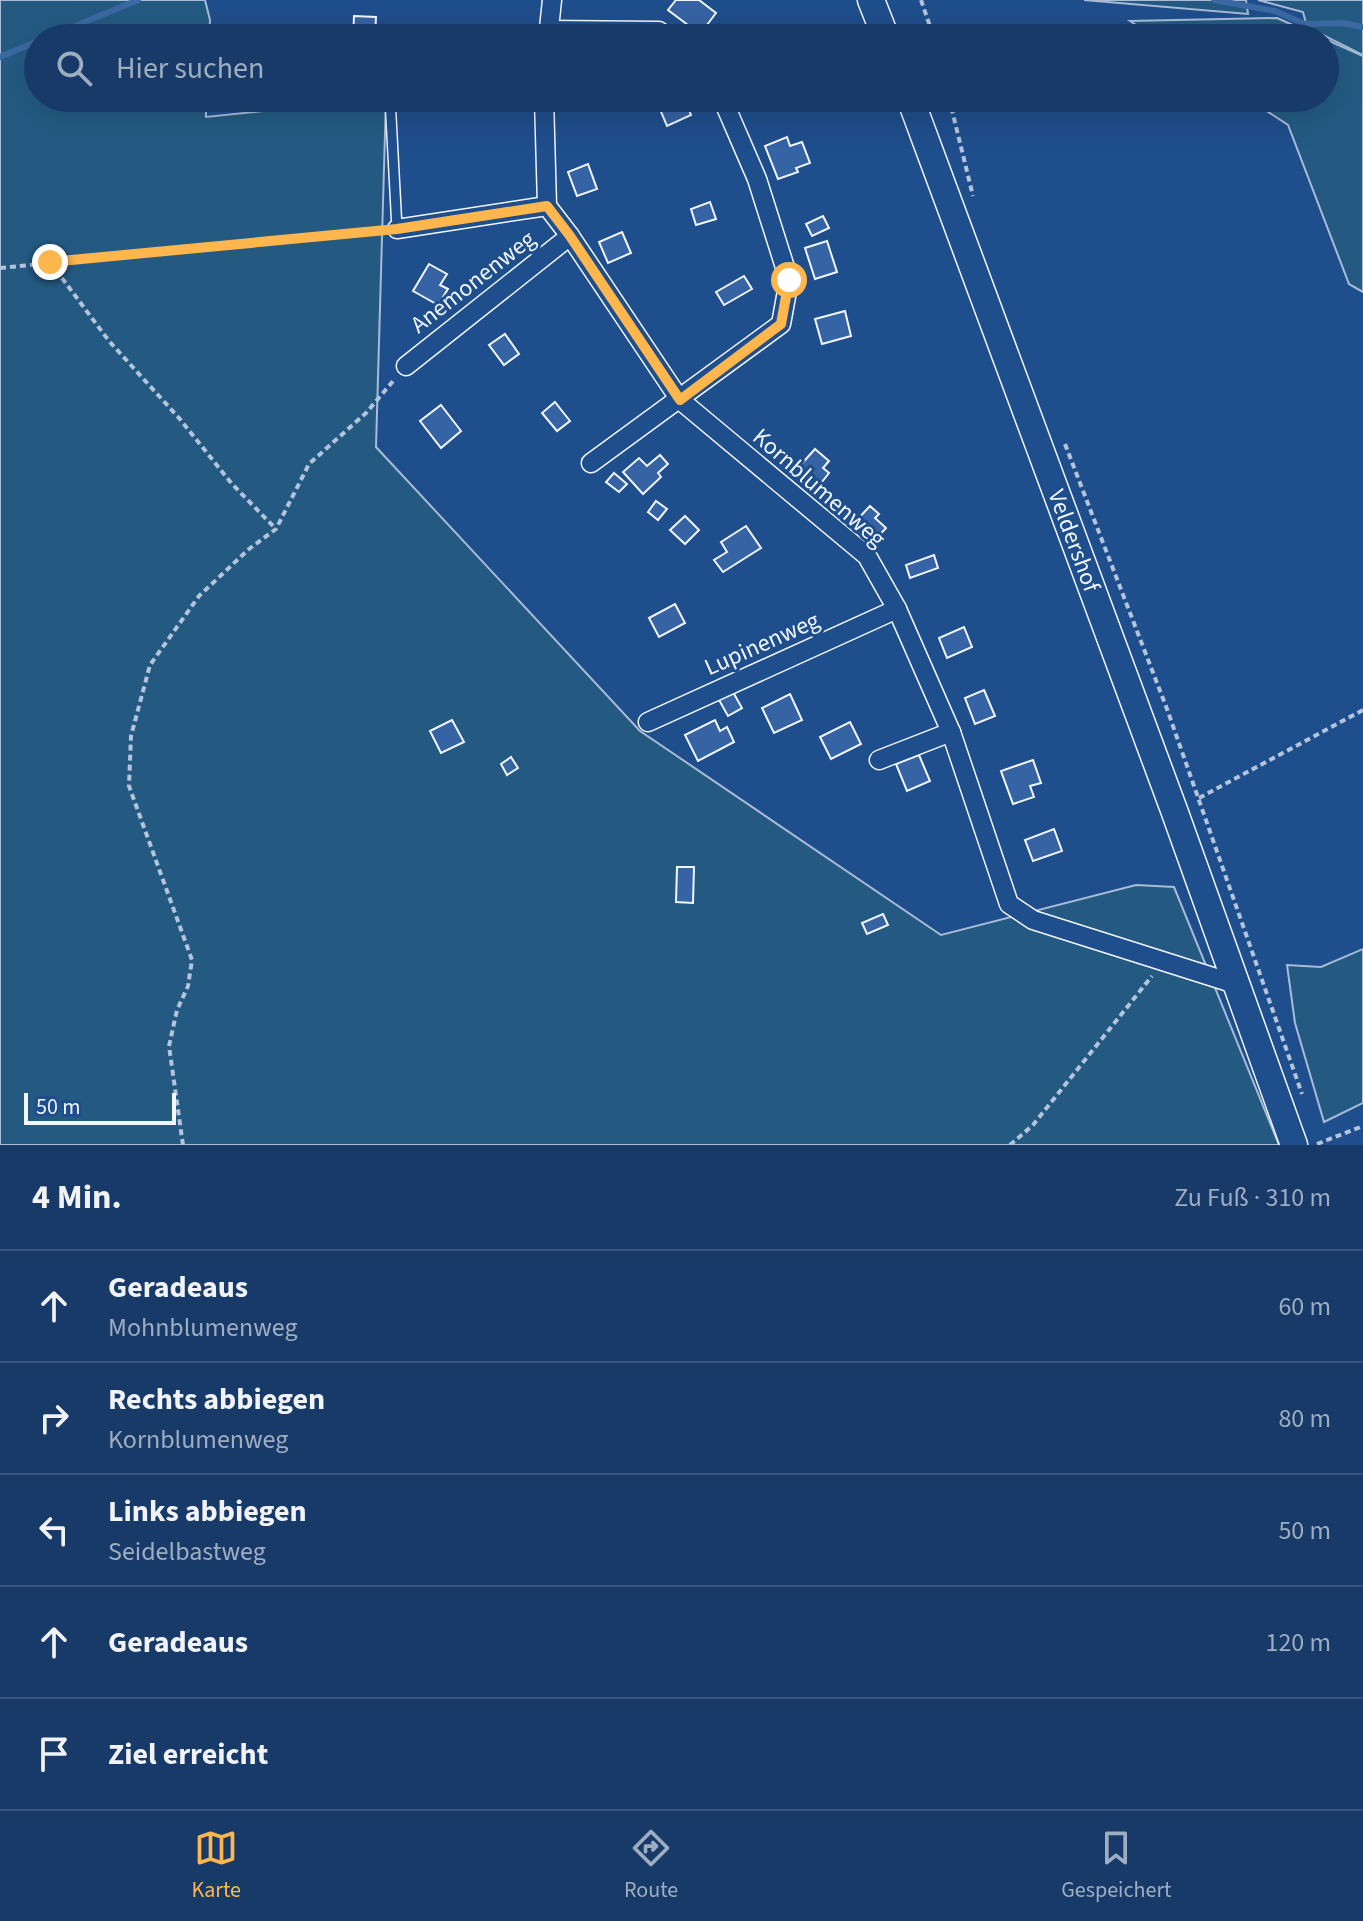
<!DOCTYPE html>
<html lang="de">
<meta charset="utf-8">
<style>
:root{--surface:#173a69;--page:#244571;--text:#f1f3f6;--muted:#9eadc0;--line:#36547d;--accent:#ffb74d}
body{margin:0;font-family:"Source Sans 3",sans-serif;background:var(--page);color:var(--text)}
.scale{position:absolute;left:24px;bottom:20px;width:152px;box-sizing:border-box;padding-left:8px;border:4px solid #f2f6ff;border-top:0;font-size:22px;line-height:28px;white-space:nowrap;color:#f2f6ff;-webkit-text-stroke:6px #1f4e8c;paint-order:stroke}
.stop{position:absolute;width:24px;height:24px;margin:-18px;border:6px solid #ffb74d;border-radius:50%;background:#fff}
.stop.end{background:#ffb74d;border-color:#fff;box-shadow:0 2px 8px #0008}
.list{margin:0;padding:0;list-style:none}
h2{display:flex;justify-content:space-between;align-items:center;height:104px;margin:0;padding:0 32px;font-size:34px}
h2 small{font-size:26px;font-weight:400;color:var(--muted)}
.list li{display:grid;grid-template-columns:52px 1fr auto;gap:24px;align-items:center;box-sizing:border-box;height:112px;padding:0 32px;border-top:2px solid var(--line)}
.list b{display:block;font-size:30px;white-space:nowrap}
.list p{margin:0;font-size:26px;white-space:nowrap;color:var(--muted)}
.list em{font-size:26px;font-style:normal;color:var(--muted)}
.icon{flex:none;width:44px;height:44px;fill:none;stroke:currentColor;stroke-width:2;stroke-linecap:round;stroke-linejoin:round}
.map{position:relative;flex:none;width:1363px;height:1145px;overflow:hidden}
.search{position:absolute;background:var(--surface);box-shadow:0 8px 32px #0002;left:24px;right:24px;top:24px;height:88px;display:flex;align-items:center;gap:20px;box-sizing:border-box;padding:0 28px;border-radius:44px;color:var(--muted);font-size:30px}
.sheet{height:664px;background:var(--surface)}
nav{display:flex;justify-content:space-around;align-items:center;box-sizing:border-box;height:112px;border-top:2px solid var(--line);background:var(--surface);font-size:22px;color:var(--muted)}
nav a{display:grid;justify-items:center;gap:4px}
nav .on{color:var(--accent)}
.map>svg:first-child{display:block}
.green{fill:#245a82;stroke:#a8bbd7;stroke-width:2}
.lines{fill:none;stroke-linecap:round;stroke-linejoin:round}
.stream{stroke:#3b69a3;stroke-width:6}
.building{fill:#3563a3;stroke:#f2f6ff;stroke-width:2}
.lane-casing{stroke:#f2f6ff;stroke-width:12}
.street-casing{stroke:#f2f6ff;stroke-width:21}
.secondary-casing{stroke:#f2f6ff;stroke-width:29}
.path{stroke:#b3c4dc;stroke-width:4;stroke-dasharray:6 4;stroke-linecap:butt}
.lane{stroke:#1f4e8c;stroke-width:9}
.street{stroke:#1f4e8c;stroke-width:18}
.secondary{stroke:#1f4e8c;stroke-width:26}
.route{stroke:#ffb74d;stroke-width:10}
.labels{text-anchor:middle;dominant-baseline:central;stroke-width:6;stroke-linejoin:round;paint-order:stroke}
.street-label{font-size:24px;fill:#f2f6ff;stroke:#1f4e8c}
</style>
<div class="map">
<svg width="1363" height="1145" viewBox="0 0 1363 1145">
<rect width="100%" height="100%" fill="#1f4e8c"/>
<!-- green -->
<g class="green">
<path d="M0,0H205L210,20L209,38H38V98H206V117L386,98L376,447L640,731L941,935L1136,885L1174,887L1279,1145H0Z"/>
<path d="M1084,0H1246L1248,14Z"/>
<path d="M1258,0H1363V55L1307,27L1303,12Z"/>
<path d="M1277,18L1322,38H1156L1130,21Z"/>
<path d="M1325,39L1363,56V292L1349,284L1288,125L1247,98H1325Z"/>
<path d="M1363,949V1103L1324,1122L1295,1023L1287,965L1321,967Z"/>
</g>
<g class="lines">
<!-- stream -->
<g class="stream">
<path d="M1214,0L1275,11L1305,24L1342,23L1363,27"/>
<path d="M46,38L138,0"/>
<path d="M0,57L38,41"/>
</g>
</g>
<!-- building -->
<g class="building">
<path d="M676,0H699L716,13L700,34L668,10Z"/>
<path d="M354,16L376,17L375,38H353Z"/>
<path d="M680,98H684L691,115L667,126L659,107Z"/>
<path d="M787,137L790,146L802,142L810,163L796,168L798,172L778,179L765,146Z"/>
<path d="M588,164L597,189L577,196L568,172Z"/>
<path d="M710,202L716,219L696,225L691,209Z"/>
<path d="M823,216L829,228L812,236L806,224Z"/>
<path d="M622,232L631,253L608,263L599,242Z"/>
<path d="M827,241L837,272L815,279L805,248Z"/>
<path d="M429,264L447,274L440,285L448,289L438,305L413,291Z"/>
<path d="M744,276L752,289L724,305L716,292Z"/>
<path d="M845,311L851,336L822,344L815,319Z"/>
<path d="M505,334L519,354L504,365L489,345Z"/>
<path d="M555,402L570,421L557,431L542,413Z"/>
<path d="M441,405L461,431L441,448L420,421Z"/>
<path d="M815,449L829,461L823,468L829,473L818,487L797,469Z"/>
<path d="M660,455L668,464L658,473L661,477L643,494L623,472L639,458L647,466Z"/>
<path d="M614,473L627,484L619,492L606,482Z"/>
<path d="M656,501L667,509L658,520L648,512Z"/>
<path d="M870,506L879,514L875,518L886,528L876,539L855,522Z"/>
<path d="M685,516L699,530L685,544L670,530Z"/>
<path d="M746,526L761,548L723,572L714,560L727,552L721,542Z"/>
<path d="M934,555L938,568L910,578L906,565Z"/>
<path d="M675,604L685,623L659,637L649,618Z"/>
<path d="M964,627L972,647L947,658L939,638Z"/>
<path d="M984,690L995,716L975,724L965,698Z"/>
<path d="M733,692L742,708L728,716L719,700Z"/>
<path d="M790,694L802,720L774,733L762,708Z"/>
<path d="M452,720L464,742L441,753L430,731Z"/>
<path d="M715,720L720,731L727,727L734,742L698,761L685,735Z"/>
<path d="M850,722L861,744L831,759L820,737Z"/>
<path d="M919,755L930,781L907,791L896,764Z"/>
<path d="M511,757L518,768L507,775L501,764Z"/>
<path d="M1033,760L1041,783L1030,786L1034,797L1013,804L1001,771Z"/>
<path d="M1054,829L1062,851L1033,861L1025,840Z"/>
<path d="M677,867H694L693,903L676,902Z"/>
<path d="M883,914L888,925L867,934L862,923Z"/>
</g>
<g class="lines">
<defs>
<path id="lane" d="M388,98H390L397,229"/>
<g id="street">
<path d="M548,30L659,31L669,38"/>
<path d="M548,38L552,0"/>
<path d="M544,98L547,206L570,236L680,400L867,556L897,609L951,732L1009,904L1033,920L1235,984"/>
<path d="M397,229L547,206"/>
<path d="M406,366L570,236"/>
<path d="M591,463L781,324L789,280L757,179L722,98"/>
<path d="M648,722L897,609"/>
<path d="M879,760L951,732"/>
</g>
<g id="secondary">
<path d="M871,0L886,38"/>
<path id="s1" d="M910,98L1174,810L1294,1145"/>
</g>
</defs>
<!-- lane casing -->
<use href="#lane" class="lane-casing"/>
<!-- street casing -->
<use href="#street" class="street-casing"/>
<!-- secondary casing -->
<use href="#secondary" class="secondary-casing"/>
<!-- path -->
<g class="path">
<path d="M921,0L934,38"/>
<path d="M949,98L973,196"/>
<path d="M50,262L109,341L179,418L232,484L275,528"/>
<path d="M0,268L379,231"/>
<path d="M1065,444L1167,709L1302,1094"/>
<path d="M1199,798L1363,710"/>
<path d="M1317,1144L1363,1126"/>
<path d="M183,1145L169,1046L177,1010L188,986L192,960L129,786L131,736L150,665L199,596L249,549L276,529L309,464L366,413L394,380"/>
<path d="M1010,1145L1033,1125L1152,976"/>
</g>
<!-- lane -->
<use href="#lane" class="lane"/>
<!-- street -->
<use href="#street" class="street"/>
<!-- secondary -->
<use href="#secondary" class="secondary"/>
</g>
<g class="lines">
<!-- route -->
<path class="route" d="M50,262L397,229L547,206L570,236L680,400L781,324L789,280"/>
</g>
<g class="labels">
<!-- street labels -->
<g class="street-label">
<text transform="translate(473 282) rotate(-38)">Anemonenweg</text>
<text transform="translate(819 488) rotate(41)">Kornblumenweg</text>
<text stroke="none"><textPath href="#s1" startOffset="472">Veldershof</textPath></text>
<text transform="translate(762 644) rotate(-24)">Lupinenweg</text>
</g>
</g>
</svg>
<div class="scale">50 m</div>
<div class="stop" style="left:789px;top:280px"></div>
<div class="stop end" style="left:50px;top:262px"></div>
<div class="search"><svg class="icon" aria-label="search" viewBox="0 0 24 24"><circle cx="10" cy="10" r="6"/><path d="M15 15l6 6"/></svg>Hier suchen</div>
</div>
<section class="sheet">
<h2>4 Min.<small>Zu Fuß · 310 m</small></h2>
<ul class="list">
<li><svg class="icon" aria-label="ahead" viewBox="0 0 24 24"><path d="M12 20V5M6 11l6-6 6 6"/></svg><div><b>Geradeaus</b><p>Mohnblumenweg</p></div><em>60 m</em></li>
<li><svg class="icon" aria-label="right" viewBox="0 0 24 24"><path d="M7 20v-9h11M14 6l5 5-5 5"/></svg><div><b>Rechts abbiegen</b><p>Kornblumenweg</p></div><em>80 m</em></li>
<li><svg class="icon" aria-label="left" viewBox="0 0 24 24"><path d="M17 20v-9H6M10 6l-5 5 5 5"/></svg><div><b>Links abbiegen</b><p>Seidelbastweg</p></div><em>50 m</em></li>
<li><svg class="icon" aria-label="ahead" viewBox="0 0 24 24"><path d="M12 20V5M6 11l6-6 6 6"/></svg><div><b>Geradeaus</b></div><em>120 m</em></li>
<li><svg class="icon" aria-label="arrive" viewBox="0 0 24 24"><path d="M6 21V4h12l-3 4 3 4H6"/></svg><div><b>Ziel erreicht</b></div></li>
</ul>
</section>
<nav>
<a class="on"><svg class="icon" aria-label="map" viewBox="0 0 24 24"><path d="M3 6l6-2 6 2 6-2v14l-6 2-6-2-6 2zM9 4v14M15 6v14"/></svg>Karte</a>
<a><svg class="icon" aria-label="directions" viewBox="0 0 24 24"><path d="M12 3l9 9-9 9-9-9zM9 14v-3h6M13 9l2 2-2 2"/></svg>Route</a>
<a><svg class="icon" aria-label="saved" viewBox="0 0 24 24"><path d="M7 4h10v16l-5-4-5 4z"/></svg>Gespeichert</a>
</nav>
